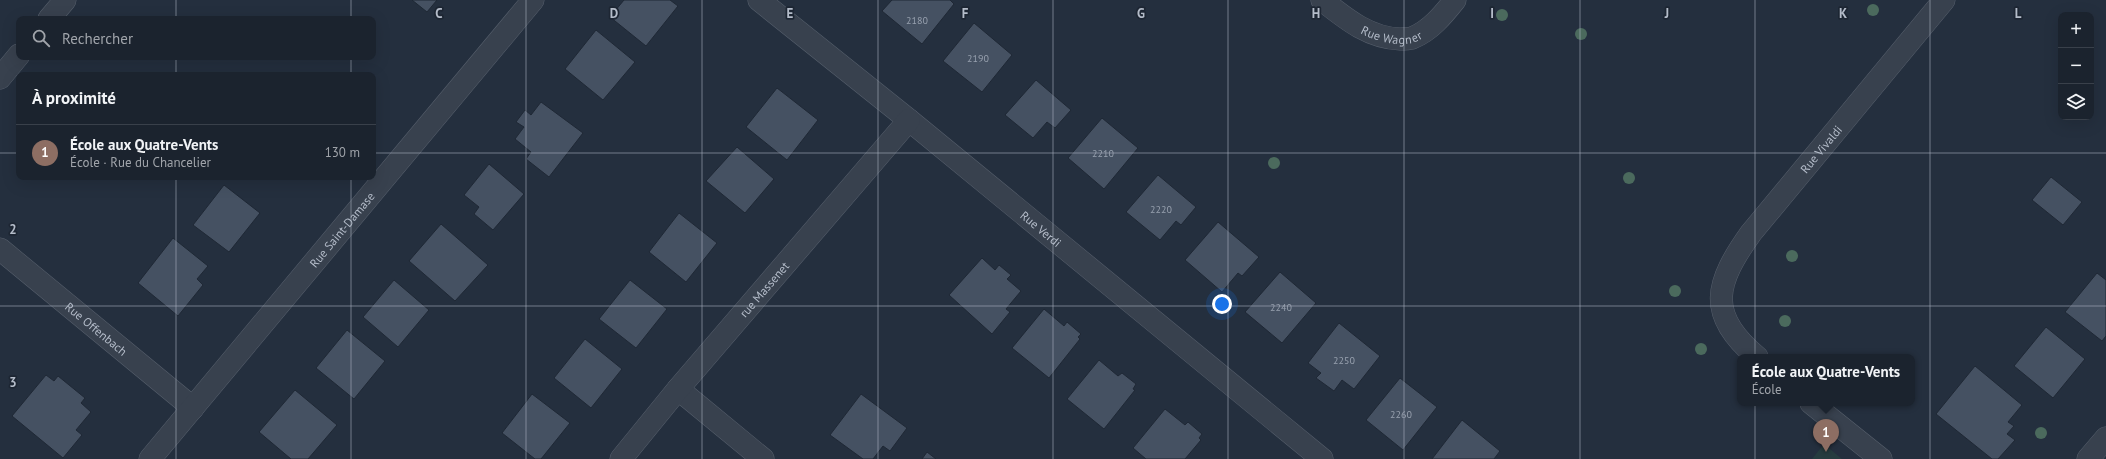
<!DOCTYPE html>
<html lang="fr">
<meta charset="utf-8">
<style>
:root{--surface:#1b232e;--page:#242b36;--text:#f1f3f6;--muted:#a0a4aa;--line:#39404a;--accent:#db2777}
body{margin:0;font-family:"PT Sans",sans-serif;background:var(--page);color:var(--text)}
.controls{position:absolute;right:12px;top:12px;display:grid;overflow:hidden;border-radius:8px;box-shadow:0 4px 16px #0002}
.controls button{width:36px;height:36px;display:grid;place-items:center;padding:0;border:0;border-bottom:1px solid var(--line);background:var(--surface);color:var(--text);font:20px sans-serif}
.you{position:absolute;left:1222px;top:304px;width:14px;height:14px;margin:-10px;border:3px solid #fff;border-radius:50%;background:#1a73e8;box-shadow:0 0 0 6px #1a73e833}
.badge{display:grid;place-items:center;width:26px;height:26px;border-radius:50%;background:var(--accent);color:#fff;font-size:13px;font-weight:700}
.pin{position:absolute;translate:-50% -33px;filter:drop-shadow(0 1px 2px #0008)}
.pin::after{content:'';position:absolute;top:21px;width:14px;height:12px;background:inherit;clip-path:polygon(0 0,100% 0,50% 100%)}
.popup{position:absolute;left:1737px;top:354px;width:178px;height:52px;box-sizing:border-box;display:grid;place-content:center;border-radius:8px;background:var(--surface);filter:drop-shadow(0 1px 3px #0005);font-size:13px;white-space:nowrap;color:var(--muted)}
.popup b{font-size:15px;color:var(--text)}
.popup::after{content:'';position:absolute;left:50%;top:100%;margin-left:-8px;border:8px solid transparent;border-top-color:var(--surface)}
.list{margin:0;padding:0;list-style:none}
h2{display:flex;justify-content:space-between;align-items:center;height:52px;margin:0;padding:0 16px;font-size:17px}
h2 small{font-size:13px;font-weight:400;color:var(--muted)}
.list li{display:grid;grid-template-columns:26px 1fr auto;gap:12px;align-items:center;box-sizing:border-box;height:56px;padding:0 16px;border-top:1px solid var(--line)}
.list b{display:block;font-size:15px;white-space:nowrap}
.list p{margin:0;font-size:13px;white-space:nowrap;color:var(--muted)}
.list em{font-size:13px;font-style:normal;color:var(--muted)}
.icon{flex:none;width:22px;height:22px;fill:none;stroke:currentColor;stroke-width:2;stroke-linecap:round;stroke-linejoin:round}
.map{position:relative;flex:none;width:2106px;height:459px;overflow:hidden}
.search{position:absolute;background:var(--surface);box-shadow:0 4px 16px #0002;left:16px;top:16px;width:360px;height:44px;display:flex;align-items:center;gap:10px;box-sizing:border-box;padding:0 14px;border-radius:8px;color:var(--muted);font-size:15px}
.panel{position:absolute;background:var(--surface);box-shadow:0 4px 16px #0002;left:16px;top:72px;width:360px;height:108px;border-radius:8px}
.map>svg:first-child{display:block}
.green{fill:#263c3f}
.building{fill:#455162;stroke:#1f2835}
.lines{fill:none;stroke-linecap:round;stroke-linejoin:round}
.minor-casing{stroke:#565f6c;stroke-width:23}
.minor{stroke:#38414e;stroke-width:22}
.tree{fill:#4b6a5d}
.grid{fill:none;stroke:#b4bcc9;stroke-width:1;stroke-opacity:0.55}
.labels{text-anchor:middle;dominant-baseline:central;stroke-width:3.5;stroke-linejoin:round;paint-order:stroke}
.number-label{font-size:10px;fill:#98a1af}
.street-label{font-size:12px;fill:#b4bcc9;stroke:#1d2633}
.grid-label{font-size:13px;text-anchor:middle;font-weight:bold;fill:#b4bcc9;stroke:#1d2633;stroke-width:3.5;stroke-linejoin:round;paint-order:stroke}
</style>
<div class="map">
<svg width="2106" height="459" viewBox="0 0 2106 459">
<rect width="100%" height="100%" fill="#242f3e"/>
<!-- green -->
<path class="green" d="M1824,444L1842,459H1812Z"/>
<!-- building -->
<g class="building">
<path d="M412,0H437L427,12Z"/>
<path d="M624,0H670L678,6L646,46L610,17Z"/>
<path d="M892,0H950L954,4L922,44L882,11Z"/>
<path d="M974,23L1012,55L982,92L943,61Z"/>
<path d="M596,30L635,62L603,100L565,69Z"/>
<path d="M1036,80L1071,110L1055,128L1047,122L1033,138L1005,115Z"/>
<path d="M777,88L818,120L787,160L746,127Z"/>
<path d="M541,102L583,133L549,177L526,159L531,152L515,139L524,127L516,122L525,110L531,115Z"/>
<path d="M1102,118L1138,148L1104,189L1068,158Z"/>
<path d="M737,147L774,179L745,213L706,181Z"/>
<path d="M489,164L524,194L493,230L474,214L479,207L464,195Z"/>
<path d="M1158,175L1196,207L1181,225L1176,221L1160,240L1126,212Z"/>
<path d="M2051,177L2082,202L2063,225L2032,200Z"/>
<path d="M224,185L260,213L229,252L193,225Z"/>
<path d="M679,213L717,243L686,282L649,252Z"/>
<path d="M1218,222L1259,257L1242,276L1238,273L1222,292L1185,260Z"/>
<path d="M441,224L488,265L455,301L409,261Z"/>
<path d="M173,238L208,266L197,279L203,285L178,316L138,283Z"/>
<path d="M982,258L995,270L999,265L1011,275L1007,279L1021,291L1006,309L1010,312L992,334L949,295Z"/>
<path d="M1280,272L1316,303L1282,343L1245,312Z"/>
<path d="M2097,273L2106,280V336L2102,341L2065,312Z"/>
<path d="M394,280L429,310L398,347L363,317Z"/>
<path d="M630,280L667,309L636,348L599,319Z"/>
<path d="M1044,309L1064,326L1067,322L1081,334L1078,337L1080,339L1049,378L1012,348Z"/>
<path d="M1339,323L1380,356L1354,389L1342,380L1334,391L1316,378L1321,373L1308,363Z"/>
<path d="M2046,327L2085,359L2053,398L2014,366Z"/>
<path d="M347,330L385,361L354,399L316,368Z"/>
<path d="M585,339L622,369L591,408L554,378Z"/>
<path d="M1099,360L1118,376L1122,373L1136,384L1133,389L1135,390L1104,429L1067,399Z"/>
<path d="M1975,366L2022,405L2008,422L2014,426L2007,434L2015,440L1998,459H1992L1936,414Z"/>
<path d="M46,375L54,381L58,376L85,398L81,403L91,412L76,430L82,435L63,458L12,416Z"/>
<path d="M1400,378L1437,407L1403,450L1366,420Z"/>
<path d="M295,390L337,425L308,459H291L259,432Z"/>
<path d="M532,394L570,423L541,459H535L502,433Z"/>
<path d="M861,394L907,428L890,451L883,446L873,459H863L830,435Z"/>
<path d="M1165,409L1185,425L1188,422L1202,434L1199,438L1201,440L1185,459H1146L1133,448Z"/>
<path d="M1462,420L1500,451L1494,459H1432Z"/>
<path d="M927,452L936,459H922Z"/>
</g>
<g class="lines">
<defs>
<g id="minor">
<path id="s1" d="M759,0L909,120L1322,459"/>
<path id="s2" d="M1322,0C1346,19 1369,38 1400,39C1404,39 1408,39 1412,38C1430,31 1443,15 1455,0"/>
<path d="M49,19L65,0"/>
<path d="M0,78L19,55"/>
<path id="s3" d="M0,249L193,408"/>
<path id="s4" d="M1757,357C1705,314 1716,282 1751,233L1944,0"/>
<path d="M678,389L763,459"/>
<path d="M1811,403L1881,459"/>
<path id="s5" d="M150,459L533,0"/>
<path id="s6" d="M621,459L678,389L909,120"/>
<path d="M2088,459L2106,438"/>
</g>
</defs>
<!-- minor casing -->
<use href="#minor" class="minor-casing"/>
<!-- minor -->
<use href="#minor" class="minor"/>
</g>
<!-- trees -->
<g class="tree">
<circle cx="1873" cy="10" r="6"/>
<circle cx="1502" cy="15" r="6"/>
<circle cx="1581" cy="34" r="6"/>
<circle cx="1274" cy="163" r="6"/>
<circle cx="1629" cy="178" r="6"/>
<circle cx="1792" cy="256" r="6"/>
<circle cx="1675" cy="291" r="6"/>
<circle cx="1785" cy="321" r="6"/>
<circle cx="1701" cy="349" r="6"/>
<circle cx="2041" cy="433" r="6"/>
</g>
<!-- grid -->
<path class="grid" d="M176,0V19M351,0V19M526,0V459M702,0V459M878,0V459M1053,0V459M1228,0V459M1404,0V459M1580,0V459M1755,0V459M1930,0V459M176,57V75M351,57V75M0,153H19M373,153H2106M176,177V459M351,177V459M0,306H2106"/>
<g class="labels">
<!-- number labels -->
<g class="number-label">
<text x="917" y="20">2180</text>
<text x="978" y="58">2190</text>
<text x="1103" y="153">2210</text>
<text x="1161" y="209">2220</text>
<text x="1281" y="307">2240</text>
<text x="1344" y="360">2250</text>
<text x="1401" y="414">2260</text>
</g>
<!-- street labels -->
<g class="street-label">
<text stroke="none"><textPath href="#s2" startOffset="80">Rue Wagner</textPath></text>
<text stroke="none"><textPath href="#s4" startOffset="253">Rue Vivaldi</textPath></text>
<text stroke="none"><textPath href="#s1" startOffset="363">Rue Verdi</textPath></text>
<text stroke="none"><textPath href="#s5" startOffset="299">Rue Saint-Damase</textPath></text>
<text stroke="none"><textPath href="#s6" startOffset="222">rue Massenet</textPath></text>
<text stroke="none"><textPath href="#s3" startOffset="125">Rue Offenbach</textPath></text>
</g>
</g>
<g class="grid-label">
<text x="439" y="18">C</text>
<text x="614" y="18">D</text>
<text x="790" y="18">E</text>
<text x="965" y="18">F</text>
<text x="1141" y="18">G</text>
<text x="1316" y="18">H</text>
<text x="1492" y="18">I</text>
<text x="1667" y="18">J</text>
<text x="1843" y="18">K</text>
<text x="2018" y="18">L</text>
<text x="13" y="234">2</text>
<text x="13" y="387">3</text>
</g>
</svg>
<div class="controls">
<button>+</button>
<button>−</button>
<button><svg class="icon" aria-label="layers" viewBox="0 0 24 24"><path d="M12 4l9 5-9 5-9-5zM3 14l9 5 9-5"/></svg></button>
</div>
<div class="you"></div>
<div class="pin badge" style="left:1826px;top:452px;background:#8d6e63">1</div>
<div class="popup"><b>École aux Quatre-Vents</b>École</div>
<div class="search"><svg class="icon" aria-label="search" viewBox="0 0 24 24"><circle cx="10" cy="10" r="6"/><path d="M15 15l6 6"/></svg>Rechercher</div>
<section class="panel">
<h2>À proximité<small></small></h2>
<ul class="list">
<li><span class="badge" style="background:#8d6e63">1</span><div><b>École aux Quatre-Vents</b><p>École · Rue du Chancelier</p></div><em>130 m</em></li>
</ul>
</section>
</div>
